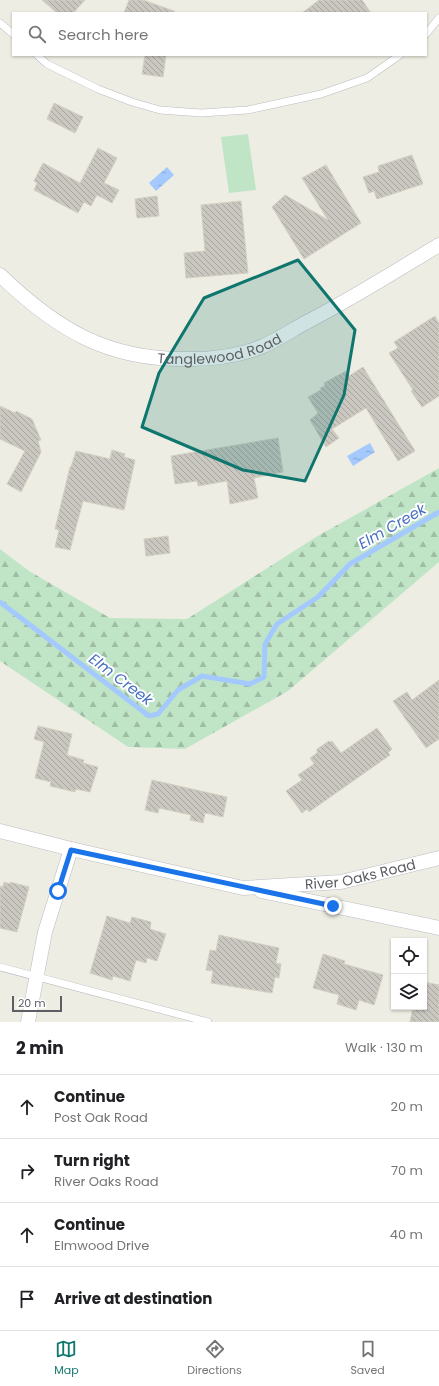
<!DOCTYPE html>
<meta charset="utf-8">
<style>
:root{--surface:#fff;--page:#f6f6f6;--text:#202124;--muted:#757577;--line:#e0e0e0;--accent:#0f766e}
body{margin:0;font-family:Poppins,sans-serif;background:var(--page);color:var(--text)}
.controls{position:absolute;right:12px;bottom:12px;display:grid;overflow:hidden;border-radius:0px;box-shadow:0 1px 3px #0004}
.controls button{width:36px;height:36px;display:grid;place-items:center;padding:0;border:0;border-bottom:1px solid var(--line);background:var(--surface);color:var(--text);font:20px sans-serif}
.scale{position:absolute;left:12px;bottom:10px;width:50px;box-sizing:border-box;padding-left:4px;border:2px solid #5c5e64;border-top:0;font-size:11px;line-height:14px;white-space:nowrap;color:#5c5e64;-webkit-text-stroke:3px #fff;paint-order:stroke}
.stop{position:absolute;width:12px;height:12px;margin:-9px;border:3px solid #1a73e8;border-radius:50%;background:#fff}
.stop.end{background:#1a73e8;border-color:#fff;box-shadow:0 1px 4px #0008}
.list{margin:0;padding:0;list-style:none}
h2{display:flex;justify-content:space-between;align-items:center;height:52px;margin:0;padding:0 16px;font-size:17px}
h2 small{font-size:13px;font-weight:400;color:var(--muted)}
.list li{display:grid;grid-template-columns:26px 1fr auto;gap:12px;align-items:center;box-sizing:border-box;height:64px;padding:0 16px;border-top:1px solid var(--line)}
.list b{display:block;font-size:15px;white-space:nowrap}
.list p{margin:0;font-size:13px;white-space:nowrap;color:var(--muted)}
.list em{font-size:13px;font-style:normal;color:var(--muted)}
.icon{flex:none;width:22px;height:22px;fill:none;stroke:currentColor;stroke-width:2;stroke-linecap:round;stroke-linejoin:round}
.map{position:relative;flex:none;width:439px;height:1022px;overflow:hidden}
.search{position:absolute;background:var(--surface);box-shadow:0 1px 3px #0004;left:12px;right:12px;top:12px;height:44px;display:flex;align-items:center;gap:10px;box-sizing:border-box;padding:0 14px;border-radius:0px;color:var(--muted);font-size:15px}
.sheet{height:308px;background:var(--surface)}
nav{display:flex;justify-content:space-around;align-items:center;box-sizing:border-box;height:56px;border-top:1px solid var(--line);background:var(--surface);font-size:11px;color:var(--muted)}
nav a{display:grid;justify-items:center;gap:2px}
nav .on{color:var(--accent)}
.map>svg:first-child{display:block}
.green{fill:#c0e5c6}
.forest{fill:url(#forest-firs)}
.water{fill:url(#water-ripples)}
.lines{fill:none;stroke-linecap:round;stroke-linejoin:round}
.stream{stroke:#a4c9fe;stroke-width:5}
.building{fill:url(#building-back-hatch);stroke:#d3d0c2}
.service-casing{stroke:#bbbcc2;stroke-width:8}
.minor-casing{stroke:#bbbcc2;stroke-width:15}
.service{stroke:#fff;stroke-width:7}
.minor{stroke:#fff;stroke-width:14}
.route{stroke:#1a73e8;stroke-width:5}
.marked{fill:#0f766e;fill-opacity:0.2;stroke:#0f766e;stroke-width:3;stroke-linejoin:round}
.labels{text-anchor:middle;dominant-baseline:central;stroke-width:4;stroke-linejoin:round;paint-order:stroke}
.street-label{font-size:14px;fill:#5c5e64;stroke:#fff}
.water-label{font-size:15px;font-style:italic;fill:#4670c2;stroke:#fff}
</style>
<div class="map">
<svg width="439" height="1022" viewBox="0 0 439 1022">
<defs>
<pattern id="forest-firs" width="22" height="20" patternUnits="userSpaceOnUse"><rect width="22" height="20" fill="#c0e5c6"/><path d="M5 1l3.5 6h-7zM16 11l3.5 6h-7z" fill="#9fbda4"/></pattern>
<pattern id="water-ripples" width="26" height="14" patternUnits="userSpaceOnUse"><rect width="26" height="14" fill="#a4c9fe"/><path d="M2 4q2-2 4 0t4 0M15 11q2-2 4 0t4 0" fill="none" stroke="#89a6d1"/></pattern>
<pattern id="building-back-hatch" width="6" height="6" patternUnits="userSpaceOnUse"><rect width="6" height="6" fill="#cac7c1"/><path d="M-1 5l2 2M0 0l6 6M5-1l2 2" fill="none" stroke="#a7a5a0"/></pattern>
</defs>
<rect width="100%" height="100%" fill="#eeede3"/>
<!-- green -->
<path class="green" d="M248,134L256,190L229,193L221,137Z"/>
<!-- forest -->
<path class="forest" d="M439,468V562L288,691L185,749L128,747L0,661V549L29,571L110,618L187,619L316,537Z"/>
<!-- water -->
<g class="water">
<path d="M167,167L174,175L156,191L149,183Z"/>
<path d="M370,443L375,452L353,466L347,456Z"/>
</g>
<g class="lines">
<!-- stream -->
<path class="stream" d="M0,602L149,716L158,714L178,690L202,676L250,684L264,677L265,644L277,624L318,597L350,564L439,512"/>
</g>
<!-- building -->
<g class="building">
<path d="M42,0H85L73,13H57Z"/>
<path d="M129,0H143L174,11V13H124Z"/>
<path d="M319,0H362L371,13H302Z"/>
<path d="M145,55H166L163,77L142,74Z"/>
<path d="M54,103L83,117L75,133L47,119Z"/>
<path d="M98,148L117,158L104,183L119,190L112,203L97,195L91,206L84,202L78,213L34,190L37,183L34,181L43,163L80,183Z"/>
<path d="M412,155L423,184L377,199L374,191L369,193L363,177L379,172L378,166Z"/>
<path d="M326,165L361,223L304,259L272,207L285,195L328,220L302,178Z"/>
<path d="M157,196L159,216L137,218L135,199Z"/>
<path d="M241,201L248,273L186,278L184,253L205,251L201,205Z"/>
<path d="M435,316L439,324V396L422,407L411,391L413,390L389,353L398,348L394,342Z"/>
<path d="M363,367L415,451L398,461L366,408L332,429L339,438L326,447L310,420L318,413L308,397L321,390L320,388L325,386L324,383L346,371L349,376Z"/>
<path d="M0,406L15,413L16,411L32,419L41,440L38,441L41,452L21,492L7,484L25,451L0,439Z"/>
<path d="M278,438L283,472L254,478L258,498L230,504L227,481L198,486L197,481L175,484L171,456Z"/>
<path d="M112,450L125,454L124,457L135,460L124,510L83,501L70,550L55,547L59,530L55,529L70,467H71L76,451L110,459Z"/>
<path d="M168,536L170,553L146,556L144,539Z"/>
<path d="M439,680V739L426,748L393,701L407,692L412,700Z"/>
<path d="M38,726L72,734L67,755L84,760L83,763L98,767L90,792L76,789L75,792L50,786L51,782L35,778L44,742L34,739Z"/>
<path d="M377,728L392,749L388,753L390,755L309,812L307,809L302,813L286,791L302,780L298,775L314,764L310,758L317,753V749L329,741L330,742L332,741L341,753Z"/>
<path d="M152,780L227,797L223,817L205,813L203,823L190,820L191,815L159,808L158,813L145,810Z"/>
<path d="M4,882L10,884V882L29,887L17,932L0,928V886L3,887Z"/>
<path d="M107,916L130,923L132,917L151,922L150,929L166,934L157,961L147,958L146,963L136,960L130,981L113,976L112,980L90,973Z"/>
<path d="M219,935L279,948L276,963L281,964L279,978L275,977L272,993L211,983L213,971L206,970L210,950L216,951Z"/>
<path d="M323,954L345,961L344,964L383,975L374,1005L359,1000L356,1010L337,1004L339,995L313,988Z"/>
<path d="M424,982L439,985V1022H410L413,1007H424Z"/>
</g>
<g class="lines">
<defs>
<g id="service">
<path d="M0,23L13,34"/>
<path d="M426,34L439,18"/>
<path d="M37,55L47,64L98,89L132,102L160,110L201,113L248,110L321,94L367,78L400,55"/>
<path d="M0,967L208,1022"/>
</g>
<g id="minor">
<path id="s1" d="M0,275C57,330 109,361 190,359C213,359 238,356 261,347C275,341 289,332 303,324C350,300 394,272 439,245"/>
<path id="s2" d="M0,831L71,849L243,888L341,882L439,858"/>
<path d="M261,891L439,928"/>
<path d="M28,1022L45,932L71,849"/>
</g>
</defs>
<!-- service casing -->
<use href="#service" class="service-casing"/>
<!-- minor casing -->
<use href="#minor" class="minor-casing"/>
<!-- service -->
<use href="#service" class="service"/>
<!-- minor -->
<use href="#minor" class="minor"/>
</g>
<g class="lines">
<!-- route -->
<path class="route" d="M58,891L71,850L333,906"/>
</g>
<!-- marked area -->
<path class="marked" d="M298,260L355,330L344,395L305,481L243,470L142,427L159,373L204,298Z"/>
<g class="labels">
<!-- street labels -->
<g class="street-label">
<text stroke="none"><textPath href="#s1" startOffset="245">Tanglewood Road</textPath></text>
<text stroke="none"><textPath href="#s2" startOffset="368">River Oaks Road</textPath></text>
</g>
<!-- water labels -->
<g class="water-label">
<text transform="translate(392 526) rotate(-30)">Elm Creek</text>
<text transform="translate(121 679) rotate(37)">Elm Creek</text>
</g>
</g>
</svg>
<div class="controls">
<button><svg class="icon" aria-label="locate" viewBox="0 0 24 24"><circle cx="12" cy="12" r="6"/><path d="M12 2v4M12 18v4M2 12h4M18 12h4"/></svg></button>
<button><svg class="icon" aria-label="layers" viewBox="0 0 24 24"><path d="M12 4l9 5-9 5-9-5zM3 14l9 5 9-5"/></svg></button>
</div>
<div class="scale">20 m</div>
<div class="stop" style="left:58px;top:891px"></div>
<div class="stop end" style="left:333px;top:906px"></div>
<div class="search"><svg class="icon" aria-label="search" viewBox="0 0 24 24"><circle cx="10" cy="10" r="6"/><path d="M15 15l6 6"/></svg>Search here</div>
</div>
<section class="sheet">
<h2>2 min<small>Walk · 130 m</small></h2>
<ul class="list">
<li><svg class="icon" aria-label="ahead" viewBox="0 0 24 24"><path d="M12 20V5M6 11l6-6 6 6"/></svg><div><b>Continue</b><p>Post Oak Road</p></div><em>20 m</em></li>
<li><svg class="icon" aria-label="right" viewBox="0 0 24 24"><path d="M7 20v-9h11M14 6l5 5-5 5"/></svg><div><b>Turn right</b><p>River Oaks Road</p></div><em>70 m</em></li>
<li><svg class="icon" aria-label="ahead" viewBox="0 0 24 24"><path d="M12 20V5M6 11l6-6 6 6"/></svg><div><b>Continue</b><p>Elmwood Drive</p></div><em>40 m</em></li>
<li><svg class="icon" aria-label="arrive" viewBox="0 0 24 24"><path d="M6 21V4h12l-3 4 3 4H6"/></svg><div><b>Arrive at destination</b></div></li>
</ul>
</section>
<nav>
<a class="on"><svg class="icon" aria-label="map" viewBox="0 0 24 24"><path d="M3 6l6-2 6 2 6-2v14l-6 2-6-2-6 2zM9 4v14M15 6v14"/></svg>Map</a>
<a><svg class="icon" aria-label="directions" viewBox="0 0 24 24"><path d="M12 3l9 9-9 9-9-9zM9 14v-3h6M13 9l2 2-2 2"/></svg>Directions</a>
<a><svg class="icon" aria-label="saved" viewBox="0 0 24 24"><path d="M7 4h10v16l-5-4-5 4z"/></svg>Saved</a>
</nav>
